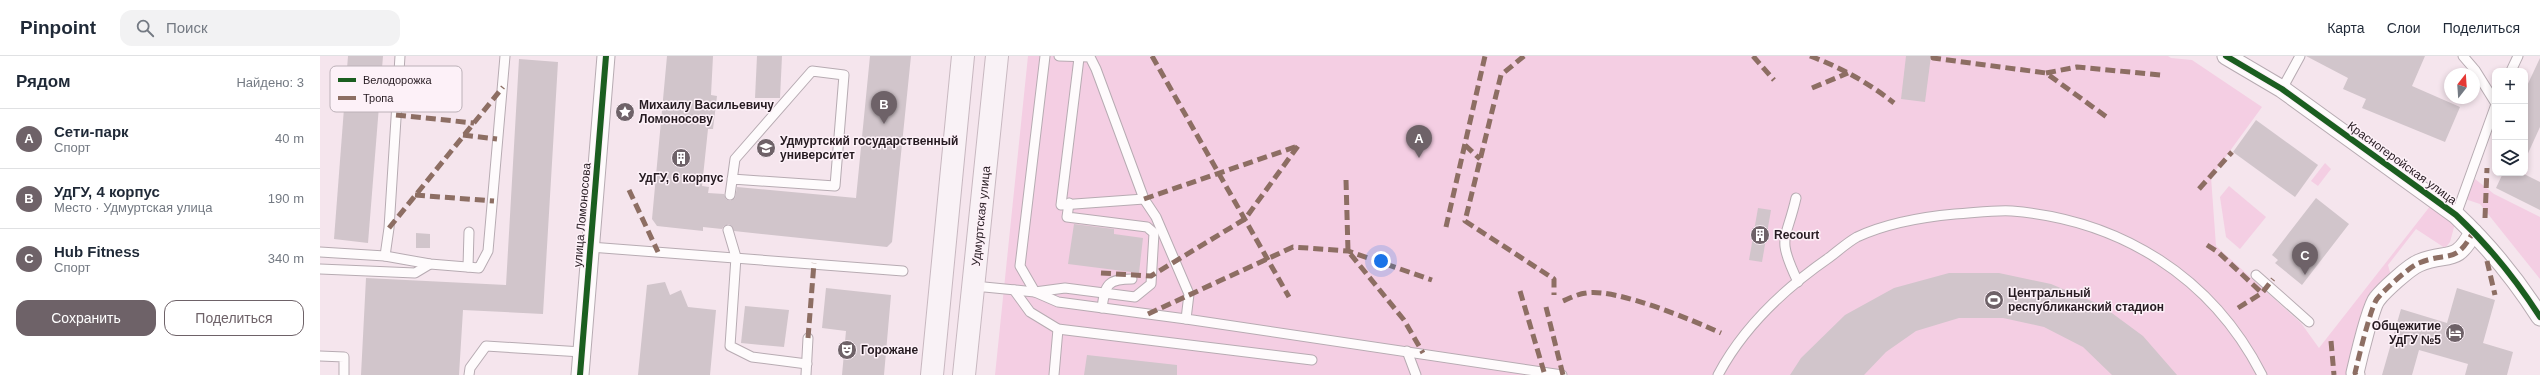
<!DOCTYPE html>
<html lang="ru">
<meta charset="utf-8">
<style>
:root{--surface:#fff;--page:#f2f2f3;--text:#1f2937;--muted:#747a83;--line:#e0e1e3;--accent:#6e6268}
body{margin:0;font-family:Arial,sans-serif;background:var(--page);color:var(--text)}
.controls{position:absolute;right:12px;top:12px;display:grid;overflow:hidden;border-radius:8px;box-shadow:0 2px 6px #0003}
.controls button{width:36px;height:36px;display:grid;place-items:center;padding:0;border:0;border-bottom:1px solid var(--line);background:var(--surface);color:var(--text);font:20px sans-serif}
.compass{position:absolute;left:2124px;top:12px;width:36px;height:36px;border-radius:50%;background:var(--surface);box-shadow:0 2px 6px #0003;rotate:17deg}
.you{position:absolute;left:1061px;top:205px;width:14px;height:14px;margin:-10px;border:3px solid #fff;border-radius:50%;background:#1a73e8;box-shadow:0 0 0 6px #1a73e833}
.badge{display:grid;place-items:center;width:26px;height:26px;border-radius:50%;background:var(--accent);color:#fff;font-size:13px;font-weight:700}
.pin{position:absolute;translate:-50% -33px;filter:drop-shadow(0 1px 2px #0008)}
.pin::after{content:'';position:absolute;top:21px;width:14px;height:12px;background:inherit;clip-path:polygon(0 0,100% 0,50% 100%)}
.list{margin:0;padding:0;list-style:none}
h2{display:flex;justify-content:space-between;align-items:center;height:52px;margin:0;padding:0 16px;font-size:17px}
h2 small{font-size:13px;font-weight:400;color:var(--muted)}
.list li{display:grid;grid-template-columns:26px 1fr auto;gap:12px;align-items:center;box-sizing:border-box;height:60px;padding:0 16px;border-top:1px solid var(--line)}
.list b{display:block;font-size:15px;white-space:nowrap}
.list p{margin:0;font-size:13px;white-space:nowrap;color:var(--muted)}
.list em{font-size:13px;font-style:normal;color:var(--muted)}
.actions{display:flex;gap:8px;padding:12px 16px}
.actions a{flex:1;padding:9px 0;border:1px solid var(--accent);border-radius:12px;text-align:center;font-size:14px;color:var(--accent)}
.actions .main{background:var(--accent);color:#fff}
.icon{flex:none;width:22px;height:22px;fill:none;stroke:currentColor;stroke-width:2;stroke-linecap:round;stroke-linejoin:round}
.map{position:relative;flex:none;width:2220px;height:319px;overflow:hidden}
header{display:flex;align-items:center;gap:24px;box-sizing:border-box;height:56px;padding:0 20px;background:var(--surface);border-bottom:1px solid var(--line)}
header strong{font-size:19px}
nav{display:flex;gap:22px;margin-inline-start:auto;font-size:14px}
.search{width:280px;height:36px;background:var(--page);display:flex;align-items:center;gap:10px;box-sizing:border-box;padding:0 14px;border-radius:12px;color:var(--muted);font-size:15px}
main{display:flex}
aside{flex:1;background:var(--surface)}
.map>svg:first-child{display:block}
.green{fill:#f4cee3}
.building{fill:#d1c5cb}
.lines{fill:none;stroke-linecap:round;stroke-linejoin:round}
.lane-casing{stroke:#b7abb2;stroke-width:11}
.street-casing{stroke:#b7abb2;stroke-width:19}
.primary-casing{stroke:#c8b8c0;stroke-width:24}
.lane{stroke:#fefbfc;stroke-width:9}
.street{stroke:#fefbfc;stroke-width:17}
.primary{stroke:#f9f2f6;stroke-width:22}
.quiet{stroke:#8d6e63;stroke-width:5;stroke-dasharray:10 5;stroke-linecap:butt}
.cycleway-casing{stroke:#fdf1f8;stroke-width:8}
.cycleway{stroke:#1b5e20;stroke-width:6}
.labels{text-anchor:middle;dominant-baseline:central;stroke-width:3;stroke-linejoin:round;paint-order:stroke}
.poi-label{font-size:12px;font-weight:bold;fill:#261b21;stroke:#fdf1f8;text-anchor:start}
.street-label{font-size:12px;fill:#261b21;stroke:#fdf1f8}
.key{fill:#fdf1f8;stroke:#bcb1b8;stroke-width:1}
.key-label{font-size:11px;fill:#261b21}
</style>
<header>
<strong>Pinpoint</strong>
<div class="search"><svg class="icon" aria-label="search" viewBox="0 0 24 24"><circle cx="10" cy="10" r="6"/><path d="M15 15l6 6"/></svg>Поиск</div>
<nav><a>Карта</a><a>Слои</a><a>Поделиться</a></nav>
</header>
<main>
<aside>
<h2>Рядом<small>Найдено: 3</small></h2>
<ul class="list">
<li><span class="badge">A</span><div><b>Сети-парк</b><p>Спорт</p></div><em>40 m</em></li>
<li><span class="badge">B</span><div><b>УдГУ, 4 корпус</b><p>Место · Удмуртская улица</p></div><em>190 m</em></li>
<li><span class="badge">C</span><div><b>Hub Fitness</b><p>Спорт</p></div><em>340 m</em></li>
</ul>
<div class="actions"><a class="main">Сохранить</a><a>Поделиться</a></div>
</aside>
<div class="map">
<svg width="2220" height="319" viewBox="0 0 2220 319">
<rect width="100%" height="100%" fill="#f5e5ed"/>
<!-- green -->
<g class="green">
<path d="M708,0H1848L1851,2L1872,4L1942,51L1891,121L1896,190L1981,267L1999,292L2111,149L2136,164L2130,186L2125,192L2096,173L2068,209L2071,220L2030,319H675Z"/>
<path d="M2005,107L2011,113L1998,130L1991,125Z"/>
<path d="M2155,123L2174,138L2220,161V223L2160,148L2145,143Z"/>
<path d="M1909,130L1946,161L1920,193L1906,181L1900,141Z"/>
</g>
<!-- building -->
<g class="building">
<path d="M28,0H63L48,187L14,183Z"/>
<path d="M347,0H393L391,39L397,40L393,73H388L382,130L389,131L388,137L404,138L406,143L410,145L415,142L417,131L536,142L550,0H591L572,186L567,191L414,175L409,168L404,170L402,173L383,171V175L337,170L332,163Z"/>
<path d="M437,0H462L460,42H435Z"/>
<path d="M1586,0H1611L1605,46L1581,43Z"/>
<path d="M1986,0H2105L2092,30L2140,51L2125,86L2042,52L2046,43L2023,33L2028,22Z"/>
<path d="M2220,2V71L2205,104V34Z"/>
<path d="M199,3L238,6L223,258L143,254L139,319H41L46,222L186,229Z"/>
<path d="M1936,64L1998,109L1975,141L1913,96Z"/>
<path d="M2183,117H2202L2220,126V154L2176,132Z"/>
<path d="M1996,142L2029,168L1982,229L1955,207L1958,204L1952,199Z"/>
<path d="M1438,152L1451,154L1442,206L1429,204Z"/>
<path d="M754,168L794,173V178L823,182L819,217L748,208Z"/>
<path d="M96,177L110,178V192H96Z"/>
<path d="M1629,217H1679L1731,228L1781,249L1823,280L1857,319H1792L1763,291L1724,271L1683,262H1639L1596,275L1566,296L1544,319H1470L1481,302L1525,259L1574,232Z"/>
<path d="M345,226L350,239L361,234L368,251L396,254L390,319H318L327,229Z"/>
<path d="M506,232L571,239L564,319H522L526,275L502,272Z"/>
<path d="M2137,232L2175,244L2163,287L2193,296L2187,319H2145L2148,308L2099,294L2092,319H2062L2081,253L2127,267Z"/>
<path d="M425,250L469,254L464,291L421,287Z"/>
<path d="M767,299L857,309V319H764Z"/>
</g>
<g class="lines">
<defs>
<g id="lane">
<path d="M725,0L700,210L715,236L738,246L866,263"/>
<path d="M739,0L770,1L776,13L824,143L836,161L869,238L866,263L1242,319"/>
<path d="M2143,0L2155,14L2175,46"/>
<path d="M759,2L741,149L824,143"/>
<path d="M2191,15L2198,0"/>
<path d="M1962,33L1980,0"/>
<path d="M410,139L415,103L492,15L524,19L515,130L412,123"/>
<path d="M1476,142C1466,186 1456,180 1478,226"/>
<path d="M2136,159L2175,51"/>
<path d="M408,174L416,201L410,290L432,301L487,308"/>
<path d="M270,191L583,215"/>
<path d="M0,196L65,200L69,172L80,0"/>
<path d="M65,200L110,208L159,212L168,195L185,0"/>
<path d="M148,211L149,176"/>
<path d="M0,213L95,217L110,208"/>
<path d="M1936,219L1989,266"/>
<path d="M654,230L715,236L745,232L815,241L831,228L834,177L827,171L747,161L749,147"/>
<path d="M694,234L710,256L738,273L992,304"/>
<path d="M782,252C785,228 788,223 812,223"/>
<path d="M1087,295L1096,319"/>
<path d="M0,300L24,301V319"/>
<path d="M149,319L150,312L166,290L262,296"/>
<path d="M486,319L488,282"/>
<path d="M734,319L738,273"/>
<path d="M1398,319C1424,270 1465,232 1510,201C1519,194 1528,186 1537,181C1567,167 1602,161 1635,158C1654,157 1673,154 1692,155C1801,164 1892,221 1942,319"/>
</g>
<g id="street">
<path d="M1906,0L1962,33L2136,159C2168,189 2197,225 2220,261"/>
<path d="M260,319L286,0"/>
<path d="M2036,319L2035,317C2038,304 2051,250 2057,243C2063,235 2089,211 2099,207C2128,195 2136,209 2153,176"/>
</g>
<g id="primary">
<path d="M612,319L643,0"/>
<path d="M644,319L677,0"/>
</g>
</defs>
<!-- lane casing -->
<use href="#lane" class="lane-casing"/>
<!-- street casing -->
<use href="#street" class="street-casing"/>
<!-- primary casing -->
<use href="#primary" class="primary-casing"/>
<!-- lane -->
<use href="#lane" class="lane"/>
<!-- street -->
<use href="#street" class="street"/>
<!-- primary -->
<use href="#primary" class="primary"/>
<!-- quiet -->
<g class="quiet">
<path d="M832,0L969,241"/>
<path d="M1204,0L1181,19L1145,165L1234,223V239"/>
<path d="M1433,0L1454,24"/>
<path d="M1490,0C1520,11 1549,27 1574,47"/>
<path d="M1613,0V2L1726,17L1788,62"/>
<path d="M1726,17L1757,11L1841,19"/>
<path d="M1492,32L1528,17"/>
<path d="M76,59L154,67"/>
<path d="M143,79L177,83"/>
<path d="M1145,89L1160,103"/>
<path d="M1026,124L1028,195L1084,264L1103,297"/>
<path d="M1879,133L1912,96"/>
<path d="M309,134L338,196"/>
<path d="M95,139L174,145"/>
<path d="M824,143L978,90"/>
<path d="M2165,162L2167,112"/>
<path d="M1126,171L1165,0"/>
<path d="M69,172L183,31"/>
<path d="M1887,189L1898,196L1942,237"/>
<path d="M2167,205L2175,239"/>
<path d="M781,217L831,220L925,163L978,90"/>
<path d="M1200,235L1224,316"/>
<path d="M1243,245C1250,242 1258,238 1266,237C1296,232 1372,264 1401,277"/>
<path d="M1226,251L1243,319"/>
<path d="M1918,252L1942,237L1953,223"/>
<path d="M828,258L973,191L1028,195L1112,224"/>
<path d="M488,282L494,207"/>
<path d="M2011,285L2014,319"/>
<path d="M2036,319L2035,317C2038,304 2051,250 2057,243C2063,235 2089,211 2099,207C2128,195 2136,209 2153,176"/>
</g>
<defs>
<g id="cycleway">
<path d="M1906,0L1962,33L2136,159C2168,189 2197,225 2220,261"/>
<path d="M260,319L286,0"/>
</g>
</defs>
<!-- cycleway casing -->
<use href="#cycleway" class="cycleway-casing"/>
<!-- cycleway -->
<use href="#cycleway" class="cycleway"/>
</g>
<!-- icons -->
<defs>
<symbol id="sight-disc" viewBox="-11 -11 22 22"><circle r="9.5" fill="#6e6268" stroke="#fdf1f8"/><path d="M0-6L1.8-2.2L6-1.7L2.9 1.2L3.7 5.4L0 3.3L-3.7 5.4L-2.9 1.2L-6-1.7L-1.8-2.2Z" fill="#fff"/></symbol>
<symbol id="university-disc" viewBox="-11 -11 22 22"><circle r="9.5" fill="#6e6268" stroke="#fdf1f8"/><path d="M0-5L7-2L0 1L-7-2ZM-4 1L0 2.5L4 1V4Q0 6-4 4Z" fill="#fff"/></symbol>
<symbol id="building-disc" viewBox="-11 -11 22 22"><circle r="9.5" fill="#6e6268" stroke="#fdf1f8"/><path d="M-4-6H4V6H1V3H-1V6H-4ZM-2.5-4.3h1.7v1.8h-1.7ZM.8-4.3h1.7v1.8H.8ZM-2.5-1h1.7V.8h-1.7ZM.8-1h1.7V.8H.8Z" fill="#fff"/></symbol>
<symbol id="stadium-disc" viewBox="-11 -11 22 22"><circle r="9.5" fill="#6e6268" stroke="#fdf1f8"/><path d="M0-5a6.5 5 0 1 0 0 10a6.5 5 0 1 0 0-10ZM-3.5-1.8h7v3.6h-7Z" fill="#fff"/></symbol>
<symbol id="hotel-disc" viewBox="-11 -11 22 22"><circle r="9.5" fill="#6e6268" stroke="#fdf1f8"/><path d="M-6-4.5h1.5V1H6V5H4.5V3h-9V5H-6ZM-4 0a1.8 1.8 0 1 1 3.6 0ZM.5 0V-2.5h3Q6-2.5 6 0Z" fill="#fff"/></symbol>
<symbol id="theatre-disc" viewBox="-11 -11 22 22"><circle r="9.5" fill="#6e6268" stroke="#fdf1f8"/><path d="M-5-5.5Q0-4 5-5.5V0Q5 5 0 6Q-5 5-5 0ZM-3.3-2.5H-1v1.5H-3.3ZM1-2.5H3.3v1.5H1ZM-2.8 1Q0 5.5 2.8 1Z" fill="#fff"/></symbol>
</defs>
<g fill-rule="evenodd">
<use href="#sight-disc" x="294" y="45" width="22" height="22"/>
<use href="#university-disc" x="435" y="81" width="22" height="22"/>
<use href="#building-disc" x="350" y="91" width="22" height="22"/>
<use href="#building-disc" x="1429" y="168" width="22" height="22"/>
<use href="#stadium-disc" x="1663" y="233" width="22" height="22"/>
<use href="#hotel-disc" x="2124" y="266" width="22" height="22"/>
<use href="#theatre-disc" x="516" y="283" width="22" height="22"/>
</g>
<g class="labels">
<!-- poi labels -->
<g class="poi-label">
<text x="319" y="49">Михаилу Васильевичу<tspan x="319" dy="14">Ломоносову</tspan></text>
<text x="460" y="85">Удмуртский государственный<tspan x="460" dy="14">университет</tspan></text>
<text x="361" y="122" text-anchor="middle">УдГУ, 6 корпус</text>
<text x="1454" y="179">Recourt</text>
<text x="1688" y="237">Центральный<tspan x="1688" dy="14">республиканский стадион</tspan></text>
<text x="2121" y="270" text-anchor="end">Общежитие<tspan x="2121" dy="14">УдГУ №5</tspan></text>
<text x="541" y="294">Горожане</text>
</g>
<!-- street labels -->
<g class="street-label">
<text transform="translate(2082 107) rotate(36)">Красногеройская улица</text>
<text transform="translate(262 159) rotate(-85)">улица Ломоносова</text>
<text transform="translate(661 160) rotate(-84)">Удмуртская улица</text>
</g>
</g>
<!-- legend -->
<rect x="10" y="10" width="132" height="46" rx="6" class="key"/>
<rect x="18" y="22" width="18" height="4" fill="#1b5e20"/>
<rect x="18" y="40" width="18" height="4" fill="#8d6e63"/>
<g class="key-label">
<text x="43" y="28">Велодорожка</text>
<text x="43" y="46">Тропа</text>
</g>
</svg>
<div class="controls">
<button>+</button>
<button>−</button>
<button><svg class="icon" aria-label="layers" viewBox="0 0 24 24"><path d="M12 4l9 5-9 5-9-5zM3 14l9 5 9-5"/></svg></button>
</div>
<svg class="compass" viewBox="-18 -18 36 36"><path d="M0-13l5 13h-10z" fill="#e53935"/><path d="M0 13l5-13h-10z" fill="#747a83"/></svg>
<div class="you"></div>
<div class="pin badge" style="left:1099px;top:102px">A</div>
<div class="pin badge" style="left:564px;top:68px">B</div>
<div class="pin badge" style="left:1985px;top:219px">C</div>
</div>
</main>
